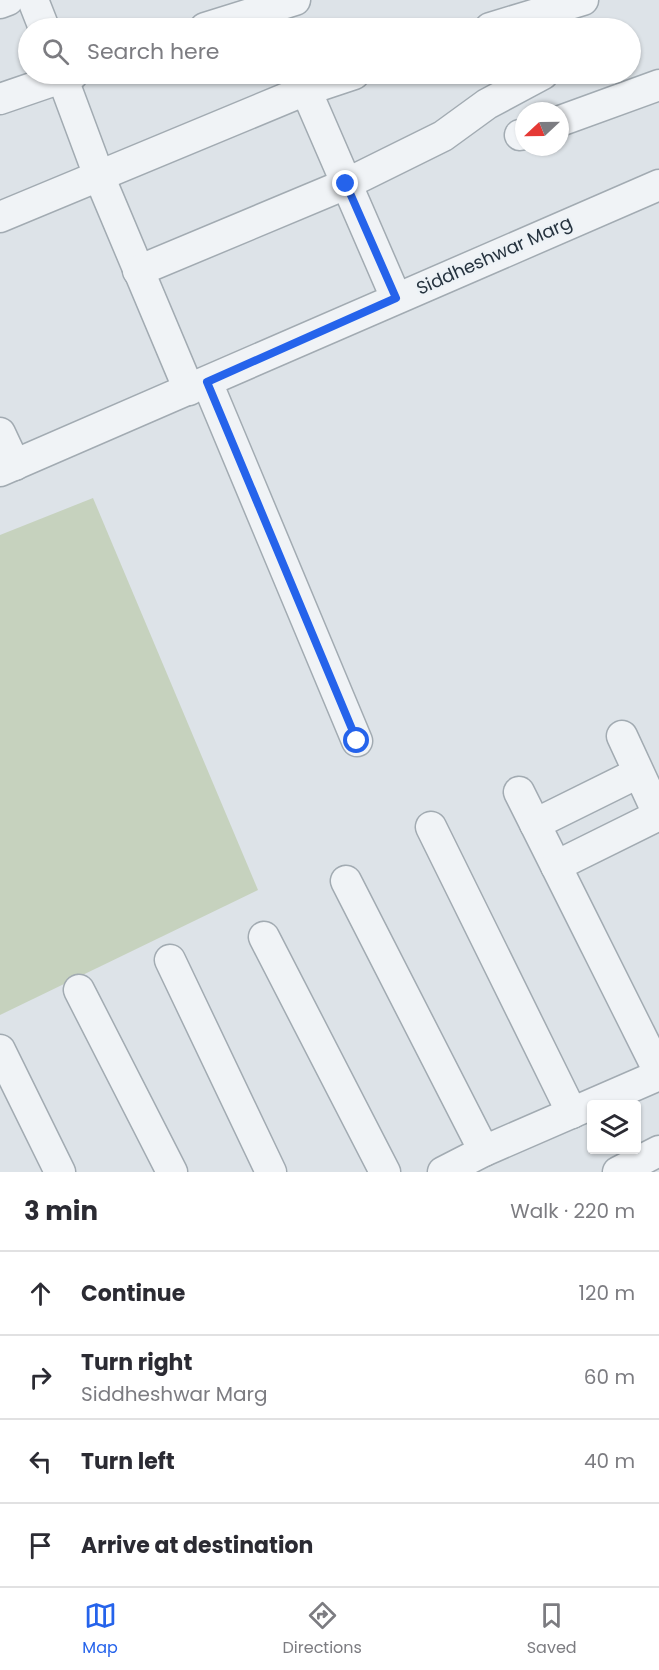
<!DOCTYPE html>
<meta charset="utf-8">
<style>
:root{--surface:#fff;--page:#f2f2f3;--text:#2b2b33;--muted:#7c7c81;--line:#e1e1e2;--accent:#2563eb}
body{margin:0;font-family:Poppins,sans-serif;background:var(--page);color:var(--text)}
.controls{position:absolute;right:18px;bottom:18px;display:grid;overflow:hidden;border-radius:6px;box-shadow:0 2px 4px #0004}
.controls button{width:54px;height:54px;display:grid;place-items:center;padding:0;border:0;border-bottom:2px solid var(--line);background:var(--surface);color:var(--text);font:30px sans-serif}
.compass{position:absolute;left:515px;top:102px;width:54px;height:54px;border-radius:50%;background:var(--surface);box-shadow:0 2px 4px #0004;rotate:248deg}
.stop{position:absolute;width:18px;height:18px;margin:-14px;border:4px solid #2563eb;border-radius:50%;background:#fff}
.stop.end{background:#2563eb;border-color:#fff;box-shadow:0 2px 6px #0008}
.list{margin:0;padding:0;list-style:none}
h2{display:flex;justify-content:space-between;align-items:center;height:78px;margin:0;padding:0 24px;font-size:26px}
h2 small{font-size:20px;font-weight:400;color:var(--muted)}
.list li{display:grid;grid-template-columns:39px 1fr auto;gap:18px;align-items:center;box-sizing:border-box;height:84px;padding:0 24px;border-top:2px solid var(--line)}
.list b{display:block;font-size:22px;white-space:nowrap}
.list p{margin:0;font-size:20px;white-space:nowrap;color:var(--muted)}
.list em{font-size:20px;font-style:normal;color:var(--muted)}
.icon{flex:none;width:33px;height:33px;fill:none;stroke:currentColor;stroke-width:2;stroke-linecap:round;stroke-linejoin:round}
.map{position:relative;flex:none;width:659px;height:1172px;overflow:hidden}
.search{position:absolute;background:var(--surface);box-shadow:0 2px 4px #0004;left:18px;right:18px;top:18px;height:66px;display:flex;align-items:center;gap:15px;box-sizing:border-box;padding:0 21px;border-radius:33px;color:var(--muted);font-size:22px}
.sheet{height:414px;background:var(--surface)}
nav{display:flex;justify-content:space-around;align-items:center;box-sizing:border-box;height:84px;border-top:2px solid var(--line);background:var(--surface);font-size:16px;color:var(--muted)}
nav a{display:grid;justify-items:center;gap:3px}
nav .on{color:var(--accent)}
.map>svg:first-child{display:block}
.green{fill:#c6d2be}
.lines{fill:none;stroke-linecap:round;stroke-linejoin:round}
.minor-casing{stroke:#a2abb2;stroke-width:33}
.minor{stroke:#f0f3f6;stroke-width:30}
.route{stroke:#2563eb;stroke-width:8}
.labels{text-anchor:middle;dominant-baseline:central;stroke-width:5;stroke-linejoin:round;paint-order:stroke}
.street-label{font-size:18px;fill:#26333f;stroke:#edf2f6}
</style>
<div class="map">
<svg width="659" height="1172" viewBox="0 0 659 1172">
<rect width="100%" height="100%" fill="#dde3e8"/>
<!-- green -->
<path class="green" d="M93,498L258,890L0,1015V535Z"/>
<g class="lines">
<defs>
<g id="minor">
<path d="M33,0L44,28"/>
<path d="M0,3L8,0"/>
<path d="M205,28L295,0"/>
<path d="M490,28L583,0"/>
<path d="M61,74L99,176L189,390"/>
<path d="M299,74L396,298"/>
<path d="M0,99L73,74"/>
<path d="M560,121L659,85"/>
<path d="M520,135L524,134"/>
<path d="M0,217L306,90L354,74"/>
<path d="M138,271L346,184L443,136L487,104L543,74"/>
<path d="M207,382L357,741"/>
<path d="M0,433L15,465"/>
<path d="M0,471L659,185"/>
<path d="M622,736L659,816"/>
<path d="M519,792L659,1072"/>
<path d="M535,824L638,773"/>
<path d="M431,827L572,1113"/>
<path d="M556,866L659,815"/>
<path d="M346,881L484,1151"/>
<path d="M264,937L385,1172"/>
<path d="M170,960L271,1172"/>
<path d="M79,990L172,1172"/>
<path d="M0,1050L60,1172"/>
<path d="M443,1172L484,1151L659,1075"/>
<path d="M618,1172L659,1151"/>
</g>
</defs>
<!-- minor casing -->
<use href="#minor" class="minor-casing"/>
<!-- minor -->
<use href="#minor" class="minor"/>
</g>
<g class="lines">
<!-- route -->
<path class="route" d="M346,184L396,298L207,382L357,741"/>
</g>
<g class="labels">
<!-- street labels -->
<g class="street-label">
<text transform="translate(494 255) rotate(-24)">Siddheshwar Marg</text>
</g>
</g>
</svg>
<div class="controls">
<button><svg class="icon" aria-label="layers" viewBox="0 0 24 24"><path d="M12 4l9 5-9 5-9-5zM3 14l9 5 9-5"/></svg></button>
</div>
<svg class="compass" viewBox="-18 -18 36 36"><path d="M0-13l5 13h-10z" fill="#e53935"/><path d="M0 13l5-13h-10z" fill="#7c7c81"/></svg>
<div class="stop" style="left:357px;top:741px"></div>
<div class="stop end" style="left:346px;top:184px"></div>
<div class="search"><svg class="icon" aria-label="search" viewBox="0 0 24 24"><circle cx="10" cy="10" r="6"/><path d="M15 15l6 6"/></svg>Search here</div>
</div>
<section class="sheet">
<h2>3 min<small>Walk · 220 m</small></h2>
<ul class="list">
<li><svg class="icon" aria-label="ahead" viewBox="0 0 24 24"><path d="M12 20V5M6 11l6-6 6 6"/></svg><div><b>Continue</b></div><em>120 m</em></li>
<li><svg class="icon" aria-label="right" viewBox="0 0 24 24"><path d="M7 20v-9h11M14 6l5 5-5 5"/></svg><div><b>Turn right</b><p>Siddheshwar Marg</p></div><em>60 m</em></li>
<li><svg class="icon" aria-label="left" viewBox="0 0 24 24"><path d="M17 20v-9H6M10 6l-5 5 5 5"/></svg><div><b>Turn left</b></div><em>40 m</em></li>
<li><svg class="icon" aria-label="arrive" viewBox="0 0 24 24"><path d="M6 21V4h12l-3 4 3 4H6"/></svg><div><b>Arrive at destination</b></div></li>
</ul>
</section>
<nav>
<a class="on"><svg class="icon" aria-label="map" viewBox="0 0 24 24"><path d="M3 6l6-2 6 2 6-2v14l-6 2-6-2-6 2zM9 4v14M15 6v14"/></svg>Map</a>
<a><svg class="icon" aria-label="directions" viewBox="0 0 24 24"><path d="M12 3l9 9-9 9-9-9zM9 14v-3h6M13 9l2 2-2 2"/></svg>Directions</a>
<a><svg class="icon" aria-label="saved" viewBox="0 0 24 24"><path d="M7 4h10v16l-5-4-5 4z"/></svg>Saved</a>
</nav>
